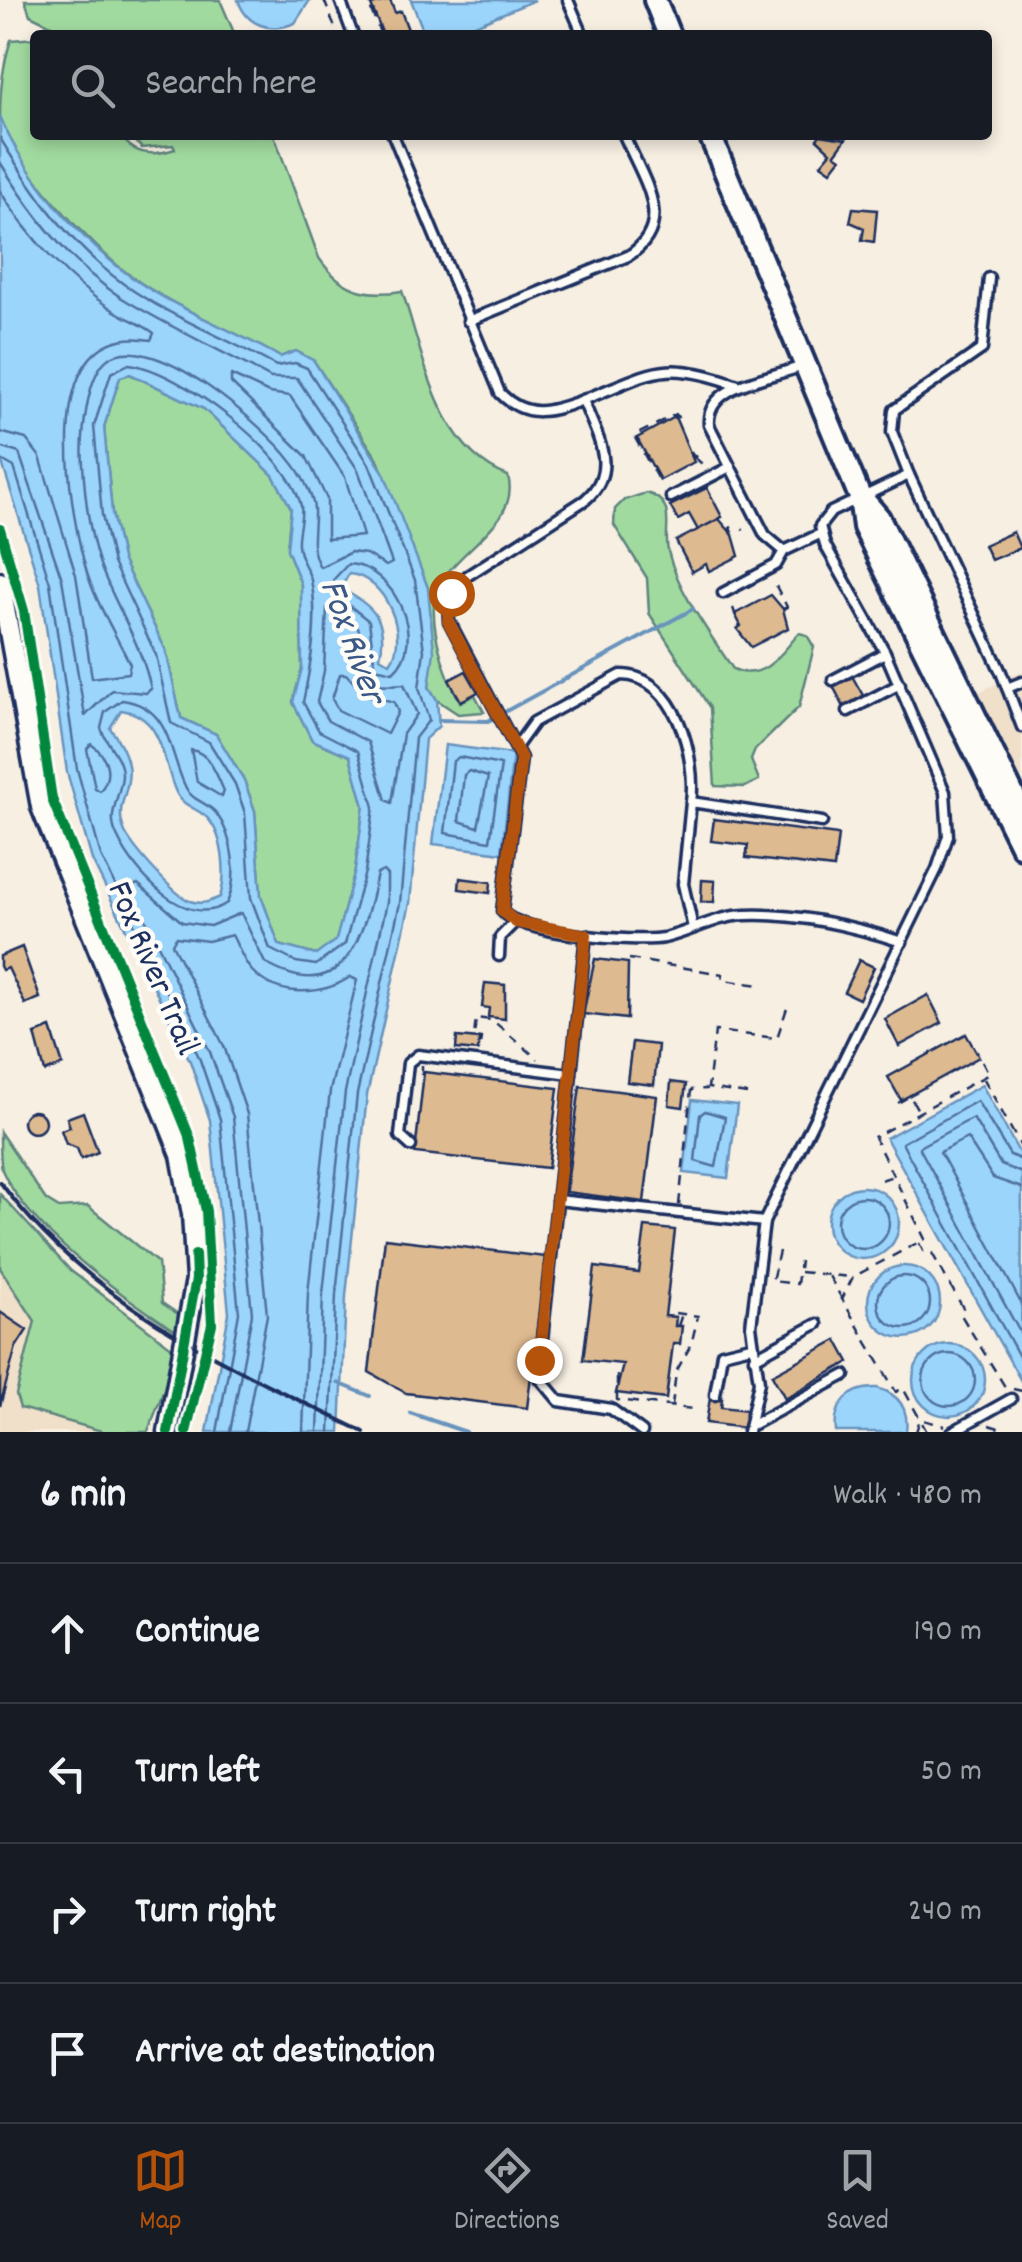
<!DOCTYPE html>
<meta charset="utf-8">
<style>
:root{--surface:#171b24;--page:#20242c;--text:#f1f3f6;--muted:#9ea1a6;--line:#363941;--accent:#b45309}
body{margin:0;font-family:Dekko,sans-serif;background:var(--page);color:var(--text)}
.stop{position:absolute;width:30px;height:30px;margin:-22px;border:8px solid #b45309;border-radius:50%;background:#fff}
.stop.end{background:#b45309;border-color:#fff;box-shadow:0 2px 10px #0008}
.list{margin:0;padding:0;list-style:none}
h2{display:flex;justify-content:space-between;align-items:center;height:130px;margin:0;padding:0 40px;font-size:42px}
h2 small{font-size:32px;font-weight:400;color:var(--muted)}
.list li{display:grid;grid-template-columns:65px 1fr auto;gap:30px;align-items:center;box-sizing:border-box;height:140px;padding:0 40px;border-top:2px solid var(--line)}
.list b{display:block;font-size:38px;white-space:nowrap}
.list em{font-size:32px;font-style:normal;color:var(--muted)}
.icon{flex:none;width:55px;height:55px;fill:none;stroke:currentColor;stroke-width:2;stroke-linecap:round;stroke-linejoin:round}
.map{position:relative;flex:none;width:1022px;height:1432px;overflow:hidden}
.search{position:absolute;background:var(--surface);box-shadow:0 5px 15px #0003;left:30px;right:30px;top:30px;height:110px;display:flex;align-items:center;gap:25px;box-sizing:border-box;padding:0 35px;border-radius:10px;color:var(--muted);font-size:38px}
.sheet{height:690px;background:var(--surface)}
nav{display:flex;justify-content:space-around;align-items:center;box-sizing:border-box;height:140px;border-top:2px solid var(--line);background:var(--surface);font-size:28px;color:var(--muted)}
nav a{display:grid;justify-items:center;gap:5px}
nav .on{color:var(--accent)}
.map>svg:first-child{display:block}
.built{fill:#f0dfc9}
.green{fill:#a1da9f;stroke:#5e847e;stroke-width:2.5}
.water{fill:#9cd5fc;stroke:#6893bd;stroke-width:2.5;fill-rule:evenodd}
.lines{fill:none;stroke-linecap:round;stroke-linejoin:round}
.shore{stroke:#4f719d;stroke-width:2.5}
.stream{stroke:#6893bd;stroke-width:4}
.building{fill:#deba90;stroke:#1b2f5e;stroke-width:2.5}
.service-casing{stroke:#1b2f5e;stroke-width:15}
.tertiary-casing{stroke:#1b2f5e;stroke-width:25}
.secondary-casing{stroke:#1b2f5e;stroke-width:28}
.path{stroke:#1b2f5e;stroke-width:2.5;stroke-dasharray:10 8;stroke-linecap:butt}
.service{stroke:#fdfcf7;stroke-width:8}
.tertiary{stroke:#fdfcf7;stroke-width:18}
.secondary{stroke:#fdfcf7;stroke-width:20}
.rail{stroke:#1b2f5e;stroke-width:4}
.cycleway-casing{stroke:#fdfcf7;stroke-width:16}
.cycleway{stroke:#00873e;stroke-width:10}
.route{stroke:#b45309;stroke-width:12}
.labels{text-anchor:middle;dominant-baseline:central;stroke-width:9;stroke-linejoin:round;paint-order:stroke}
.street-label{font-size:35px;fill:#1b2f5e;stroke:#fdfcf7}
.water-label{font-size:38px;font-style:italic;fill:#3b5886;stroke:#fdfcf7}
</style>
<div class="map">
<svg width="1022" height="1432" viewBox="0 0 1022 1432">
<rect width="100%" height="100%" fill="#f7efe2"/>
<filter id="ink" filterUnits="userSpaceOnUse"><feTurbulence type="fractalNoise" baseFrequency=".01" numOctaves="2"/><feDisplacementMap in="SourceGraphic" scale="20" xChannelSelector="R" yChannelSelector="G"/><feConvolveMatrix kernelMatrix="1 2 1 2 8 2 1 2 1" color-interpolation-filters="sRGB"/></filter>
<g filter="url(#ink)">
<!-- built -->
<g class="built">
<path d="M1022,671V789L973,695Z"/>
<path d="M0,1251L123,1432H0Z"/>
</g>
<!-- green -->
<g class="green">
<path d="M25,0H220L235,35H72L30,15Z"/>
<path d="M35,38V135H121C133,156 154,156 175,149L173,145L142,148L128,135H274L319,258C341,290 365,297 402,291C424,355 437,449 508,476C523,530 437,554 434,605C432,635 446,676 460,702L475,695L484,712L458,714L437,700L429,687L432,635L428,588L378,460L314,361L296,351L280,357C232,329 175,309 131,276C94,250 9,160 0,116C0,90 3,64 11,40Z"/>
<path d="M130,374L204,409L273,475L291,508L287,549L301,584L302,668L293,702L312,740L350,756L364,806L355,870L336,941L316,955L279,945L261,896L255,811L244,780L216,734L181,718L166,651L122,559L112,513L104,427L120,377Z"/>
<path d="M646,493C678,501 663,528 668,551C678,592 710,634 733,669C763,683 782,653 799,633L807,635L814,647L799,707L755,750L751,760L759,780L745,787L715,786L710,708L649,613L647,578L614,525L615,509L624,500Z"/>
<path d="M0,1132L46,1200L59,1208L88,1206L158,1263L162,1303L184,1318L182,1330L176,1331C123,1297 27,1228 2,1170C0,1160 0,1144 0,1132Z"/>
<path d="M0,1194L71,1271L173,1348L171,1371L148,1432H105L20,1408L16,1395L35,1321L0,1268Z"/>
</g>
<!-- water -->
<g class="water">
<path d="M238,0H310L295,23C270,33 247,26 238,0Z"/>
<path d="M411,0H535L451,35H425Z"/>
<path d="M0,116C26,178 77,237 130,276C175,309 232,329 280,357L296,351L314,361L384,473L428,588L434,652L429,687L437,700L439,726L425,739L410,903L367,1095L346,1296L340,1432H207L229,1313L210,1120L190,1061L92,860L67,772L40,585L0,456ZM130,374L204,409L273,475L291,508L287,549L301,584L302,668L293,702L312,740L350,756L364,806L355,870L336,940L316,955L279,945L261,896L255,811L244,780L216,734L181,718L166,651L122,559L112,513L104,427L120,377ZM349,574C385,576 410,636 390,663L380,657C388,622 375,607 345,591L343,584ZM121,710C163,716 162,759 175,790C181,805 192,806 204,815C224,831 227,875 220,897C209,902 202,905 190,901C174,895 133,848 125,832C108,794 152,785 110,728Z"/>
<path d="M445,745L513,754L502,853L433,844Z"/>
<path d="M982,1085L1022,1158L1021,1381L886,1138Z"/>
<path d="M692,1100L737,1105L728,1178L684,1173Z"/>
<circle cx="863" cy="1223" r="36"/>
<circle cx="904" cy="1302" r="36"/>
<circle cx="949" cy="1380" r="36"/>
<path d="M877,1388C899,1394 909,1409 906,1432H836C833,1405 849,1387 877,1388Z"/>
</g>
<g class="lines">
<!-- shore -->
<g class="shore">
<path d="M0,138C34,194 71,246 125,285C168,316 229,339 276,366L295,363L307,368L369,464L415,580L424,651L419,688L429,720L415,738L400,903L357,1094L336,1295L330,1432"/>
<path d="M0,162C31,213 71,266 122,298C169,327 222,351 271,378H297L358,470L392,563L386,566L366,554L351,552L320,567C308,546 315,532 314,509C313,494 300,472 291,461C265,426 154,329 109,358C86,373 81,440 83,465C85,498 90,539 102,570C118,610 142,646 151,689L146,693L112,690L85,716L62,579L19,453L0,447"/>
<path d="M0,191C27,235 69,282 113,310C127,319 142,324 154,333L151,340C37,320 68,502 85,566C94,600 115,633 130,664L128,673L92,678L76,575L40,457L26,439L0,432"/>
<path d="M129,364C181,371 289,452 301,506C303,518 297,532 298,544C298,557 308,568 311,580C319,618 311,665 303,702L319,731L358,751L374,807L365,872L345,944L316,965L296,962L270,949L251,898L245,813L235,784L209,742L171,723L156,655L113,563L102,515L94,426L111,373Z"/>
<path d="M231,375L269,393L290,396L345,477L363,536L327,539V499L306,456L231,383Z"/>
<path d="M0,459L14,467L50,583L77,769L101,856L199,1057L220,1119L239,1313L217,1432"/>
<path d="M348,564C393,565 429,641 393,672L375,668L369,621L336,595L334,579Z"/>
<path d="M327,608L358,627C369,661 341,690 404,684L417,714L403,734L392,803L386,800L368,742L328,721L317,702L324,671Z"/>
<path d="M340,674H346L364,694L394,702L398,712L387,734L338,710L332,699Z"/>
<path d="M122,700C172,707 168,752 186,788C192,801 207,802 216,813C233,836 239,877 227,903C186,931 134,873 117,836C106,814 120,798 122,776C123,757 106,745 101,728L105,712Z"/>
<path d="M91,744C108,756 113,775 100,791L95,788L87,749Z"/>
<path d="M191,750C209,752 217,775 224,791L222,797L197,782Z"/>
<path d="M459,757L501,765L490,841L445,833L453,761Z"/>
<path d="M469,771L488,777L478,827L459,821L464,775Z"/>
<path d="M705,1111L725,1117L716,1167L695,1161L700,1115Z"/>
<path d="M1022,1160L1010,1155L977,1101L902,1143L1022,1362"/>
<path d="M1022,1173L1001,1165L973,1118L919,1147L1022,1336"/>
<path d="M1022,1188L993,1178L967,1138L940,1152L1022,1305"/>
<circle cx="863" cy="1223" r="26"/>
<circle cx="904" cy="1302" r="26"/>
<circle cx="949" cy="1380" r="26"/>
<path d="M230,1432L252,1314L233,1117L210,1052L130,887L138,884L182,922L210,926L241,913L265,963C345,1009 364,935 377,874L383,871L387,875V902L345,1092L323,1294L318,1432"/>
<path d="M245,1432L267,1315L247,1114L224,1046L172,944L176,937L208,941L232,935C238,946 243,961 252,971C277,998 322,996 350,977L357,980L330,1091L308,1293L303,1432"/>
</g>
<!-- stream -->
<g class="stream">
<path d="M439,720L488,721L693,609"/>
<path d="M338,1383L370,1396"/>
<path d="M410,1413L466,1432"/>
</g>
</g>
<!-- building -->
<g class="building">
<path d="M390,0L395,13L401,11L410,35H383L371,5Z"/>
<path d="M820,135L846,139L835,154L841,158L831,171L821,164L831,152L817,139Z"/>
<path d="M853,208L877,210L874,242L862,240L864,228L850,222Z"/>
<path d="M675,417L694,462L660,480L637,438Z"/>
<path d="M707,488L722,517L698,530L689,514L678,520L670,506Z"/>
<path d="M719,519L733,535L739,556L709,571L706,564L692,572L676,541Z"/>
<path d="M1013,532L1020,548L991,560L984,545Z"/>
<path d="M771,595L783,609L788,628L751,647L737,629L741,626L735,614Z"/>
<path d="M466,671L478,692L461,701L449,680Z"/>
<path d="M852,676L865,699L845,709L833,686Z"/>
<path d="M714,819L838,835L834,868L746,858L748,845L711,841Z"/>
<path d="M460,878L491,882L490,893L459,889Z"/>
<path d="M702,880L715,881L714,902H701Z"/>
<path d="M22,947L40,998L25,1004L8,968L2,970L0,966V956Z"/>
<path d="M595,959L628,963L627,1019L583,1014Z"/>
<path d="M859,960L874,967L859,999L844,992Z"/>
<path d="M485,983L505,985V1019L488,1017L489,1008L482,1007Z"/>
<path d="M928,995L942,1023L899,1046L885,1019Z"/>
<path d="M51,1028L63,1065L45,1072L35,1034Z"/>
<path d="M966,1034L979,1057L901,1100L888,1077Z"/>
<path d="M457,1037L479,1039L478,1051L456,1049Z"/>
<path d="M632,1042L658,1045L654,1085L627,1082Z"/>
<path d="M424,1072L558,1088L548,1168L415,1153Z"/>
<path d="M671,1082L686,1084L683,1107L669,1105Z"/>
<path d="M580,1086L657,1096L644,1202L566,1192Z"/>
<circle cx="34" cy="1122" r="11"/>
<path d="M83,1112L98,1152L81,1159L77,1148L66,1144L61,1130L70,1127L67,1118Z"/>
<path d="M645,1227L675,1230L665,1316L676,1317L675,1326H682L680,1344H673L666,1399L616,1393L623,1364L583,1360L595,1267L639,1273Z"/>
<path d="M385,1238L546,1257L527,1408L406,1393L369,1372Z"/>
<path d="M0,1312L27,1330L16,1347L0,1406Z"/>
<path d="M837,1340L849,1362L785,1398L772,1375Z"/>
<path d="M710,1398L722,1399L721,1407L747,1410L745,1428L706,1423Z"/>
</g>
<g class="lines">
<defs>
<g id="service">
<path d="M340,0L353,35"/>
<path d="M568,0L583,35"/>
<path d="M393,135L500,393C526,420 551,412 583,400"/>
<path d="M468,321L628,256C678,224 642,178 624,135"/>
<path d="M805,365C776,378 705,382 709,425L765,535L784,551L820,534"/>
<path d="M738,385C662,358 654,372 583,400C597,437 620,470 585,500L467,576L448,603L449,621L521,758L502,911C518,934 635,943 664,938C691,932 716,916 745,915C796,913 853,926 902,942"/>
<path d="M909,475L1001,672L1022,727"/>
<path d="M671,497L730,467"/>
<path d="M723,593L776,565L784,551"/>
<path d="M833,680L885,653"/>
<path d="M1007,688L1022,682"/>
<path d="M848,711L900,684"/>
<path d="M516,747L534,722L621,675C676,675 697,758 691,802"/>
<path d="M693,928L683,884L691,802L822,822"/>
<path d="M499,956L500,937L515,922"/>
<path d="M571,1074L538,1376L559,1401L611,1409L642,1432"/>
<path d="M411,1146L400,1136L408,1063L418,1055L571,1074L586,935"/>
<path d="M557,1200L764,1222"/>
<path d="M754,1358L817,1324"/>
<path d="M715,1395L722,1353L751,1346"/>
<path d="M752,1425L845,1375"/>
<path d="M748,1432L759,1382L751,1326L764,1222L937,869L948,836L945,792L885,652L825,545L820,526L831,512L909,475L892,432L894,410L982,349L989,278"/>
<path d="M952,1432L1011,1399"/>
</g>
<path id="tertiary" d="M0,582L41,807L181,1155L192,1214L196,1279L168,1432"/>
<g id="secondary">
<path d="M655,0L669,35"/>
<path d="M710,135L860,497L864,527L1022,847"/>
<path d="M862,498L879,518L1022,813"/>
</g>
</defs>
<!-- service casing -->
<use href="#service" class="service-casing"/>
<!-- tertiary casing -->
<use href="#tertiary" class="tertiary-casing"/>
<!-- secondary casing -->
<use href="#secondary" class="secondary-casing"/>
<!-- path -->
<g class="path">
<path d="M324,0L338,35"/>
<path d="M381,0L369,5L381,35"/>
<path d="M691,451L694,457L703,452"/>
<path d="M694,457L708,469"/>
<path d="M657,478L634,436L676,414L680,421L684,419"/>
<path d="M742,530L744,529"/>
<path d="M733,535L730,528L739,523"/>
<path d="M776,586L787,607L783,609"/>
<path d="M733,608L740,627"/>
<path d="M629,959L723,974L722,980L761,985"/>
<path d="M480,1044L481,1038L474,1037L476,1018L492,1020L538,1059"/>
<path d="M422,1065V1083"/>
<path d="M984,1079L1022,1149"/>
<path d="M747,1094L708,1088L715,1031L777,1038L787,1008"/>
<path d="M898,1103L910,1096L919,1112"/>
<path d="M881,1180L893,1176"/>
<path d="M679,1205L691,1090L707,1089"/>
<path d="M919,1243L923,1251L932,1253L963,1308L961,1315L1007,1390"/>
<path d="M779,1251L772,1281L797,1284L800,1261"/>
<path d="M800,1272L852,1277"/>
<path d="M829,1276L842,1299"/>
<path d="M678,1326L683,1311"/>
<path d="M617,1375V1400L693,1409"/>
<path d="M1013,1389L1022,1391"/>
<path d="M672,1406L676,1372L691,1345L698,1316L675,1313"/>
<path d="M989,1425L1011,1432"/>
<path d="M916,1432L920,1419L945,1426"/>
<path d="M927,1432L903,1388L896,1392L842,1299L853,1277L925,1239L874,1137L989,1074L977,1051"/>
</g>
<!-- service -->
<use href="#service" class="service"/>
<!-- tertiary -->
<use href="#tertiary" class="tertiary"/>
<!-- secondary -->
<use href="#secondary" class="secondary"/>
<!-- rail -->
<path class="rail" d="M0,1182C93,1307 229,1366 364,1432"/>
<defs>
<g id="cycleway">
<path d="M0,529L24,611L52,799L190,1138L206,1211L212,1324L186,1432"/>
<path d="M168,1432L196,1279L195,1255"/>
</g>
</defs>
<!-- cycleway casing -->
<use href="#cycleway" class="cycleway-casing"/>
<!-- cycleway -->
<use href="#cycleway" class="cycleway"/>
</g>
</g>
<g class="lines" filter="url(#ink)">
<!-- route -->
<path class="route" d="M451,593L448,621L521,758L502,911L516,922L586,935L539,1360"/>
</g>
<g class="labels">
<!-- street labels -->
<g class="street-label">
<text transform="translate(151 969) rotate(67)">Fox River Trail</text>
</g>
<!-- water labels -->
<g class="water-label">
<text transform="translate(350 642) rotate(70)">Fox River</text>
</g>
</g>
</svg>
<div class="stop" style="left:451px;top:593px"></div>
<div class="stop end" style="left:539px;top:1360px"></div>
<div class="search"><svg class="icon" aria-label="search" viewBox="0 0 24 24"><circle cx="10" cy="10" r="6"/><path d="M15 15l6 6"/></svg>Search here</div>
</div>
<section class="sheet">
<h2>6 min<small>Walk · 480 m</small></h2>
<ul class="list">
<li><svg class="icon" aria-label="ahead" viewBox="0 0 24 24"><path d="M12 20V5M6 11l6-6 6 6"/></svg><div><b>Continue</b></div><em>190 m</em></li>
<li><svg class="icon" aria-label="left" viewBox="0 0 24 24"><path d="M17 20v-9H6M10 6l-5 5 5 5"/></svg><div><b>Turn left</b></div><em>50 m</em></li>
<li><svg class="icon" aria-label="right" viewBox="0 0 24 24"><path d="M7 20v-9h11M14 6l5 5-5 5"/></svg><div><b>Turn right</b></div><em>240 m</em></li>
<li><svg class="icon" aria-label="arrive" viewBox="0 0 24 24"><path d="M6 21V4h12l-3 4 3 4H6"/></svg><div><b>Arrive at destination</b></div></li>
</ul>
</section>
<nav>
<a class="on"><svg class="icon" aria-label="map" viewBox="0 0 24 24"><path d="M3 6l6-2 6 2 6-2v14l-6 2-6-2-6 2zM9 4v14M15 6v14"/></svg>Map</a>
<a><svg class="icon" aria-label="directions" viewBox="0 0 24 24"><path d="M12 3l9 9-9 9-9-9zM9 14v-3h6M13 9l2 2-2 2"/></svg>Directions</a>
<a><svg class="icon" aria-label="saved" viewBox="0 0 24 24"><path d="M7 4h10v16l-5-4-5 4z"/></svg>Saved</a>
</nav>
